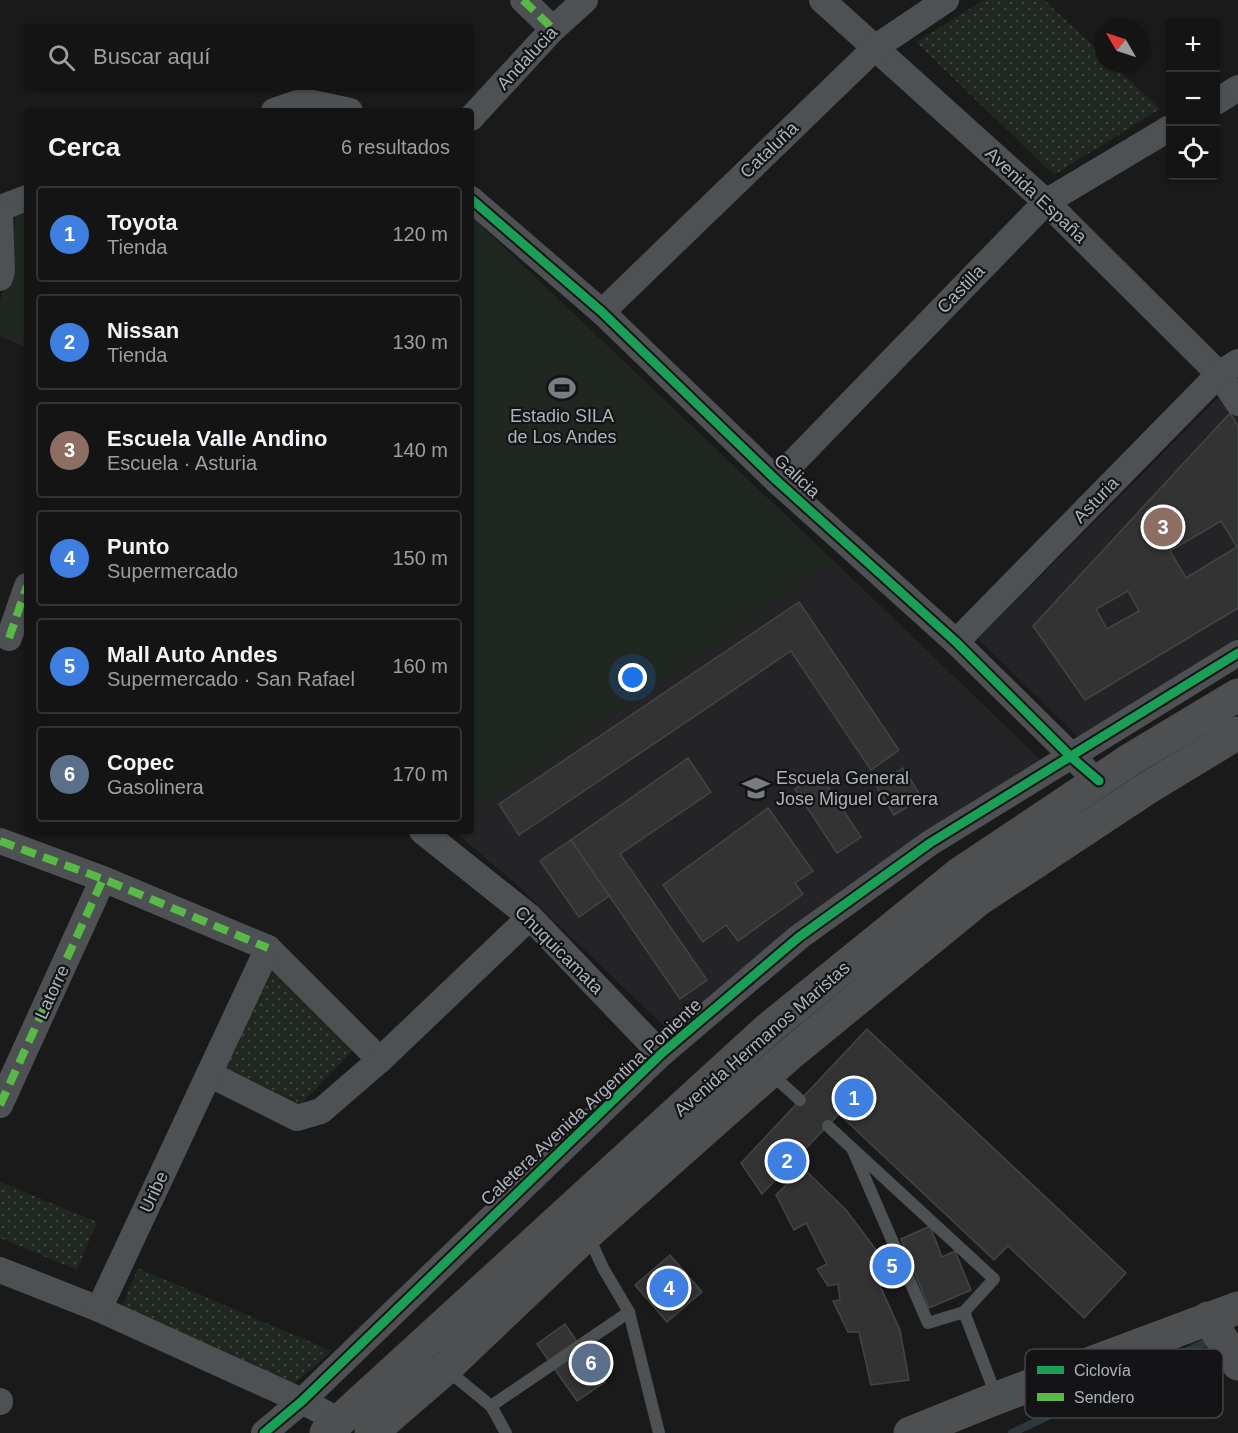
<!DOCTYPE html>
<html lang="es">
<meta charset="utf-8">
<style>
:root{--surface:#141414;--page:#1d1d1d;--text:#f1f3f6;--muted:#9d9ea0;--line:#333334;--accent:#b45309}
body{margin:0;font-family:Arial,sans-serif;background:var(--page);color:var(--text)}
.controls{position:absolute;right:18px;top:18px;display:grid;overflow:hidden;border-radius:6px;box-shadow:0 2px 4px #0004}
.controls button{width:54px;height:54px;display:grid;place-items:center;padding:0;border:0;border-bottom:2px solid var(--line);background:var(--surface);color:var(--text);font:30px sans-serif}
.compass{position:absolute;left:1094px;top:18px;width:54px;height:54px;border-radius:50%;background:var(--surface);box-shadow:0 2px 4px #0004;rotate:309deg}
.you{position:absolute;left:633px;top:678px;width:21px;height:21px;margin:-15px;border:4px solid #fff;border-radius:50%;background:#1a73e8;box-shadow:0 0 0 9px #1a73e833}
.badge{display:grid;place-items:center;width:39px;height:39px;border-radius:50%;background:var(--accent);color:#fff;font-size:20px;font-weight:700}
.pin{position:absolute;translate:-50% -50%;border:3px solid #fff;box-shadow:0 2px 6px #0006}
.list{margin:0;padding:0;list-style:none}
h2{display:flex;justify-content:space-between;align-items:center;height:78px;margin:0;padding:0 24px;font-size:26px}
h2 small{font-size:20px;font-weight:400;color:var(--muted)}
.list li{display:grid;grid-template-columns:39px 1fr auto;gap:18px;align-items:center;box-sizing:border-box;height:96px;margin:0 12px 12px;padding:0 12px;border:2px solid var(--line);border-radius:6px}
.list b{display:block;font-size:22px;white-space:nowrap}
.list p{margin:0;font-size:20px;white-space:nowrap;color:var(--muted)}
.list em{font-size:20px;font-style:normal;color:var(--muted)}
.icon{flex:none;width:33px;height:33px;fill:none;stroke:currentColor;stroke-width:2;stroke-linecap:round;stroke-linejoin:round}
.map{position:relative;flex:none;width:1238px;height:1433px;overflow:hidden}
.search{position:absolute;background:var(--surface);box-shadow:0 2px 4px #0004;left:24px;top:24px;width:450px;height:66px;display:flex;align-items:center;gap:15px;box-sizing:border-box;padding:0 21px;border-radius:6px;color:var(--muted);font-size:22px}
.panel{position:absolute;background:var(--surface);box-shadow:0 2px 4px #0004;left:24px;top:108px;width:450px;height:726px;border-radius:6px}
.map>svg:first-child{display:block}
.built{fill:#242426}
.grass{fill:url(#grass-dots)}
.garden{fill:#202720}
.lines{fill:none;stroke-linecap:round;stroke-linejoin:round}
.stream{stroke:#2d383c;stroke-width:8}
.building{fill:#333334;stroke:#424546;stroke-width:1.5;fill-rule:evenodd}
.lane{stroke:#4e5153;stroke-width:12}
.street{stroke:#4e5153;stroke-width:26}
.secondary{stroke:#4d4f51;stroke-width:33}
.quiet{stroke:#58b947;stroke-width:8;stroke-dasharray:15 8;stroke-linecap:butt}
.cycleway-casing{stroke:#141416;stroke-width:13}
.cycleway{stroke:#1a9f57;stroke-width:9}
.labels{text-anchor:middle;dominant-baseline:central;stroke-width:4.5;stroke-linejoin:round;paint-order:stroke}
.street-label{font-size:18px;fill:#acb3ba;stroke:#141416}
.poi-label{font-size:18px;fill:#acb3ba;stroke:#141416}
.key{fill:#141416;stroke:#424447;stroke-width:1.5}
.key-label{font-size:16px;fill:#acb3ba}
</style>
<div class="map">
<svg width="1238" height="1433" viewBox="0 0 1238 1433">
<defs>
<pattern id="grass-dots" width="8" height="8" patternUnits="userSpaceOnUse" patternTransform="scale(1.5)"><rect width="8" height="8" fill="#202720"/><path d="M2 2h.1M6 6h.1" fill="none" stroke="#3e443e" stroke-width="1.8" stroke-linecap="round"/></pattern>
</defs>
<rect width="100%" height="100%" fill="#1a1a1a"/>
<!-- built -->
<g class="built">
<path d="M1223,393L1238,417V638L1081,740L978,639Z"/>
<path d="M834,561L1043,762L675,1037L517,885L454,831H471V813Z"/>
</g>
<!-- grass -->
<g class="grass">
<path d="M984,0H1044L1103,55V63H1111L1160,109L1054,175L916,42Z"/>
<path d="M273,965L352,1051L301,1104L226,1068Z"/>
<path d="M0,1182L97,1222L77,1270L0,1238Z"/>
<path d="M138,1268L332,1351L293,1385L120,1311Z"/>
</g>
<!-- garden -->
<g class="garden">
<path d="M27,212V350L22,346L0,336V300L12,270L15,216Z"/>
<path d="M471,216L834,561L471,813Z"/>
</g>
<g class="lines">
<!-- stream -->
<path class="stream" d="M1012,1433L1213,1339"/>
</g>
<!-- building -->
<g class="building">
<path d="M1230,413L1238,426V608L1085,700L1033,626ZM1221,521L1237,547L1186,578L1170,551ZM1128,591L1139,611L1107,629L1096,609Z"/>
<path d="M799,602L899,750L871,770L791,651L519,835L499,804Z"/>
<path d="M688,758L711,792L620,854L707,980L680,999L571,840Z"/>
<path d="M903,768L922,798L894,815L876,786Z"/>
<path d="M819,773L861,837L837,853L795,789Z"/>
<path d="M768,808L813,871L795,883L803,894L738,941L726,925L703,942L663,885Z"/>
<path d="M571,840L609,896L579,917L540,861Z"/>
<path d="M867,1029L1126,1273L1084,1318L1008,1246L994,1260L839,1114L762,1194L741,1163Z"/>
<path d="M803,1168L846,1210L880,1255L868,1259L900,1330L909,1380L871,1385L859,1332H848L833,1301L840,1300L838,1284L828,1286L817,1269L827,1264L806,1223L794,1230L776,1195Z"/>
<path d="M930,1226L942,1257L955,1251L971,1290L929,1308L901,1239Z"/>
<path d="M670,1255L702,1292L667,1322L635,1285Z"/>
<path d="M565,1324L605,1382L577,1401L537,1344Z"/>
</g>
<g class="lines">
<!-- lane -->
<g class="lane">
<path d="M770,1073L800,1100"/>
<path d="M828,1126L994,1279L964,1312L928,1323L852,1148"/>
<path d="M588,1235L603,1268L629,1312L659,1433"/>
<path d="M964,1312L997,1398"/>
<path d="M446,1369L491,1406L506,1433"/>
<path d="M491,1406L629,1312"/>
</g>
<!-- street -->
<g class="street">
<path d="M523,0L553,29"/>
<path d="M822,0L1046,202L1219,374L1238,403"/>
<path d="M1216,102L1238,88"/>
<path d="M274,111L303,101L350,111"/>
<path d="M471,118L553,29L585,0"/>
<path d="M471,199L602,312L776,480L956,642L1084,768"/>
<path d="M0,208L27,198"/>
<path d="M0,213L2,271L0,278"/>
<path d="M602,312L876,47L946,0"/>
<path d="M776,480L1046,202L1170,128"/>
<path d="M9,638L27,586"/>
<path d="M956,642L1219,374L1238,362"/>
<path d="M422,831L530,917L661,1054"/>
<path d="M0,841L103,879L268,948L380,1060"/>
<path d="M209,1074L297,1118L321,1111L380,1060L530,917"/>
<path d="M0,1105L103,879"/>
<path d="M0,1270L99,1309L302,1401L338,1420"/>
<path d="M99,1309L268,948"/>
<path d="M0,1402V1401"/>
<path d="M264,1433L302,1401L661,1054L799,937L930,843L1238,653"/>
</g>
<!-- secondary -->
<g class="secondary">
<path d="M1208,1318L1238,1364"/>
<path d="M326,1433L768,1029L959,874L1128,761L1238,695"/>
<path d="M371,1433L445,1369L587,1234L790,1054L978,900L1146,789L1238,733"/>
<path d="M910,1433L997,1398L1238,1308"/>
</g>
<!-- quiet -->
<g class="quiet">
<path d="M523,0L553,29"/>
<path d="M9,638L27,586"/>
<path d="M0,841L103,879L268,948"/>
<path d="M0,1105L103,879"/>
</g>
<defs>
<g id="cycleway">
<path d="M471,199L602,312L776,480L956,642L1071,757L1099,781"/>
<path d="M264,1433L302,1401L661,1054L799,937L930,843L1238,653"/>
</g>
</defs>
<!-- cycleway casing -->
<use href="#cycleway" class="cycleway-casing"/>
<!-- cycleway -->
<use href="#cycleway" class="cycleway"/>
</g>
<!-- icons -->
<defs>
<symbol id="stadium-bare" viewBox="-9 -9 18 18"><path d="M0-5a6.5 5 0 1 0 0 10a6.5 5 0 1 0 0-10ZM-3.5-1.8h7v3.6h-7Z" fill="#797d82" stroke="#141416" stroke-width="2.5" paint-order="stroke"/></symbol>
<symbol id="school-bare" viewBox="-9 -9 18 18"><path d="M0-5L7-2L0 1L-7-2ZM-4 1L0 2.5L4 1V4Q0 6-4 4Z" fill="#797d82" stroke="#141416" stroke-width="2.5" paint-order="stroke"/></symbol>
</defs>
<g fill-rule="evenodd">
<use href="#stadium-bare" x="543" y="369" width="38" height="38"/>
<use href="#school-bare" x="737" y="769" width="38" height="38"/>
</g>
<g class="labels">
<!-- street labels -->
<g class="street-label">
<text transform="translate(527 58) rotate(-47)">Andalucia</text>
<text transform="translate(769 150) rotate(-44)">Cataluña</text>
<text transform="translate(1036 195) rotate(43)">Avenida España</text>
<text transform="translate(961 289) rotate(-46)">Castilla</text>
<text transform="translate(797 476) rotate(43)">Galicia</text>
<text transform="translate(1096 500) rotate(-46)">Asturia</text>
<text transform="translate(559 950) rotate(45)">Chuquicamata</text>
<text transform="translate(52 992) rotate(-65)">Latorre</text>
<text transform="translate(762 1039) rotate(-41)">Avenida Hermanos Maristas</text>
<text transform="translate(591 1102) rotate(-43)">Caletera Avenida Argentina Poniente</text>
<text transform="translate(154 1192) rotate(-65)">Uribe</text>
</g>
<!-- poi labels -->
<g class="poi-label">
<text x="562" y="416">Estadio SILA<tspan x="562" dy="21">de Los Andes</tspan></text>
<text x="776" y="778" text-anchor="start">Escuela General<tspan x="776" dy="21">Jose Miguel Carrera</tspan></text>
</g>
</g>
<!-- legend -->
<rect x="1025" y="1349" width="198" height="69" rx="9" class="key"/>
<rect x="1037" y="1366" width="27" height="8" fill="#1a9f57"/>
<rect x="1037" y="1393" width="27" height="8" fill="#58b947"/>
<g class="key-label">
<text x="1074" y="1376">Ciclovía</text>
<text x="1074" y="1403">Sendero</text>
</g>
</svg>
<div class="controls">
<button>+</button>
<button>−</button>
<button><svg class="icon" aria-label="locate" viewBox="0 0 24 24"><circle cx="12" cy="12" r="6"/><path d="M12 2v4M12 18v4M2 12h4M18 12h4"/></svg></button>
</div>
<svg class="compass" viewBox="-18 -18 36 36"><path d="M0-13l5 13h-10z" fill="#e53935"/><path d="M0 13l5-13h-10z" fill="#9d9ea0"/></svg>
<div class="you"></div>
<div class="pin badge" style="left:854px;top:1098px;background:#3f7fe0">1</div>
<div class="pin badge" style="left:787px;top:1161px;background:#3f7fe0">2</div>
<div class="pin badge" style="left:1163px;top:527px;background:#8d6e63">3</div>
<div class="pin badge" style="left:669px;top:1288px;background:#3f7fe0">4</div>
<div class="pin badge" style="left:892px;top:1266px;background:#3f7fe0">5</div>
<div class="pin badge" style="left:591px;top:1363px;background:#5c6f8a">6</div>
<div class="search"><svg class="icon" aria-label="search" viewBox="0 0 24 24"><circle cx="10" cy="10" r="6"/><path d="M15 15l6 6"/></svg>Buscar aquí</div>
<section class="panel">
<h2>Cerca<small>6 resultados</small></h2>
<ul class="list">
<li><span class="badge" style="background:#3f7fe0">1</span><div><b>Toyota</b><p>Tienda</p></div><em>120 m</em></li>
<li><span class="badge" style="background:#3f7fe0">2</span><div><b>Nissan</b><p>Tienda</p></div><em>130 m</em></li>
<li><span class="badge" style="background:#8d6e63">3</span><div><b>Escuela Valle Andino</b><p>Escuela · Asturia</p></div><em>140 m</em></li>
<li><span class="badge" style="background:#3f7fe0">4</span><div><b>Punto</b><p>Supermercado</p></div><em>150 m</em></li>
<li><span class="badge" style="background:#3f7fe0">5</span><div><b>Mall Auto Andes</b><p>Supermercado · San Rafael</p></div><em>160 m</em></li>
<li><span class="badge" style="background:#5c6f8a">6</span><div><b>Copec</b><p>Gasolinera</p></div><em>170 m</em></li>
</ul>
</section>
</div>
